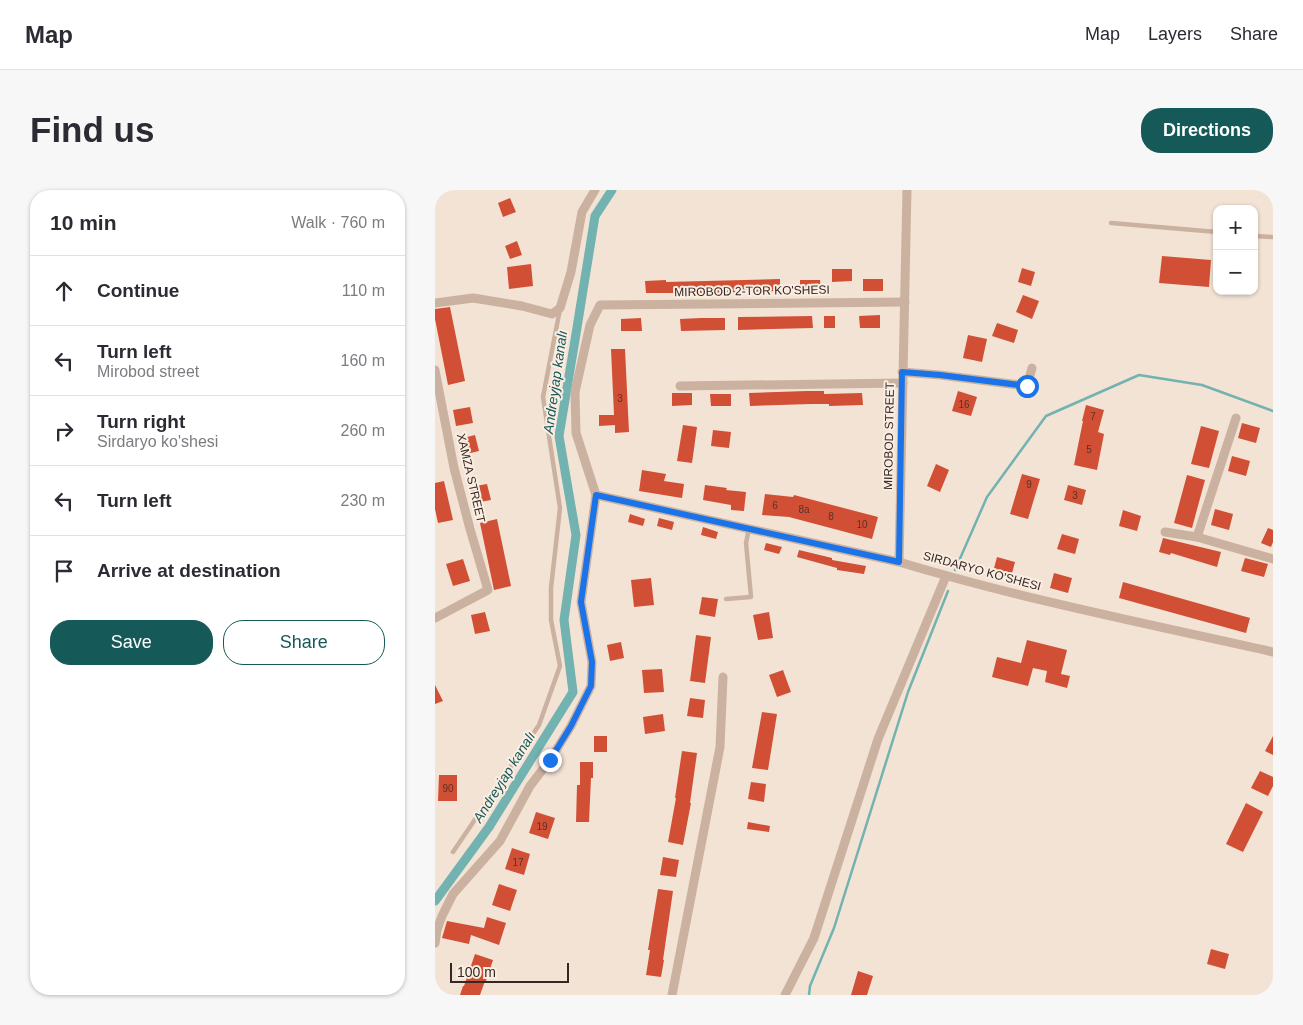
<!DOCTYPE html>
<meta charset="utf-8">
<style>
:root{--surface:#fff;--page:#f7f7f7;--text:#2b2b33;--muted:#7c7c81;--line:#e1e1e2;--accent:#165959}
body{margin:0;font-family:Helvetica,sans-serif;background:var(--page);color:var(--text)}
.controls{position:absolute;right:15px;top:15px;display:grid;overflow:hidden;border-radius:10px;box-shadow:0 1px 4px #0004}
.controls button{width:45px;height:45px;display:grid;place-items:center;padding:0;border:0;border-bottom:1px solid var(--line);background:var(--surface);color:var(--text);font:25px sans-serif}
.scale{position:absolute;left:15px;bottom:12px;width:119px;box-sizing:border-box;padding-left:5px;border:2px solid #352824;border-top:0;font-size:14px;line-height:18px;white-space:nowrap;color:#352824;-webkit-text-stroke:4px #faede1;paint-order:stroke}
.stop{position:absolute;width:15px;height:15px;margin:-11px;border:4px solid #1a73e8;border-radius:50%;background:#fff}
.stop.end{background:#1a73e8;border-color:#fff;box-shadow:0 1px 5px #0008}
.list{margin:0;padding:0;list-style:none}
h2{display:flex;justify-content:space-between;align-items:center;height:65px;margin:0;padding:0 20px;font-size:21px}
h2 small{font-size:16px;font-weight:400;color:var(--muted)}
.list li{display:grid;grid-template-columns:32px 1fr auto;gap:15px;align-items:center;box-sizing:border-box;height:70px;padding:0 20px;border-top:1px solid var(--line)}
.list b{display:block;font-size:19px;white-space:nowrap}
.list p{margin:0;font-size:16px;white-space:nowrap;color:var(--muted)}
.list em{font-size:16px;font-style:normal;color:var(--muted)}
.actions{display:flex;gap:10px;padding:15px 20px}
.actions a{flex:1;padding:11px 0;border:1px solid var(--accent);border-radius:20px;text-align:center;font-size:18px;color:var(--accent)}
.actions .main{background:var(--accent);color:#fff}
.icon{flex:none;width:28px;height:28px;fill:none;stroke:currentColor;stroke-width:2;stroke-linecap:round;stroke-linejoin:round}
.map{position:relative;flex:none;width:838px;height:805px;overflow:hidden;border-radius:20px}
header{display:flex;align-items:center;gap:30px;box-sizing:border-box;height:70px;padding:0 25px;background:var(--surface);border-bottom:1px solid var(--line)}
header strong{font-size:24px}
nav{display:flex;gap:28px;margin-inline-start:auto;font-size:18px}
.intro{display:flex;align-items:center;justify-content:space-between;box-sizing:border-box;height:120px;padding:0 30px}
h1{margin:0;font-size:35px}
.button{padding:12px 22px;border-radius:20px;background:var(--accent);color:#fff;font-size:18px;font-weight:700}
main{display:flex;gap:30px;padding:0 30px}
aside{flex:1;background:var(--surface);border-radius:20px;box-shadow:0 1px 4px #0004}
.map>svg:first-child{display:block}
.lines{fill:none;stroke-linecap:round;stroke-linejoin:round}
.stream{stroke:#72b2b0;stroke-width:2.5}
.canal{stroke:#72b2b0;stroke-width:9}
.building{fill:#d14f35}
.service{stroke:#cbb1a0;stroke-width:4.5}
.minor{stroke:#cbb1a0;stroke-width:9}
.route{stroke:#1a73e8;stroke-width:6}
.labels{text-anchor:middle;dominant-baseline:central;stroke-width:4;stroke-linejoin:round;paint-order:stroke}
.number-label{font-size:10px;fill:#5c3228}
.street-label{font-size:12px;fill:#352824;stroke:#faede1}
.water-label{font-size:14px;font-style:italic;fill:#165959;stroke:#faede1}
</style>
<header>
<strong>Map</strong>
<nav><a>Map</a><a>Layers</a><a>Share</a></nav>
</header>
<div class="intro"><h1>Find us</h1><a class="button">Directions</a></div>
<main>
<aside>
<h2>10 min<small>Walk · 760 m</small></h2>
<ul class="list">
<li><svg class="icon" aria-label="ahead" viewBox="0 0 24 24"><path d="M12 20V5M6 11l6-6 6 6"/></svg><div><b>Continue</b></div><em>110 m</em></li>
<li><svg class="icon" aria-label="left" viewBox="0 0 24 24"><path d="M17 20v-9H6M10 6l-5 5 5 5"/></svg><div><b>Turn left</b><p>Mirobod street</p></div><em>160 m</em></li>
<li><svg class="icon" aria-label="right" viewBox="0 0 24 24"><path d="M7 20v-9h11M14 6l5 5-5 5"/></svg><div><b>Turn right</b><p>Sirdaryo ko'shesi</p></div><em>260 m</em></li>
<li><svg class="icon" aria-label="left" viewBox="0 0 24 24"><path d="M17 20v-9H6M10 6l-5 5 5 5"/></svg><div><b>Turn left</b></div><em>230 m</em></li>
<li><svg class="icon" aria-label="arrive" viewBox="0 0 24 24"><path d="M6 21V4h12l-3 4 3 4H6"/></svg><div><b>Arrive at destination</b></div></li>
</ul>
<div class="actions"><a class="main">Save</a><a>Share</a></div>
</aside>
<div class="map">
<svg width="838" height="805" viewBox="0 0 838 805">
<rect width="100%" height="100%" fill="#f3e3d5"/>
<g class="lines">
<!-- stream -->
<g class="stream">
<path d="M520,380L552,307L611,226L704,185L767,195L838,221"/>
<path d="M374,805L375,796L399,738L473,502L513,401"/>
</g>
<!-- canal -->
<path class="canal" d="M0,711L54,637L138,502L129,430L141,345L124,246L140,150L160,26L177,0"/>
</g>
<!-- building -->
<g class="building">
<path d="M75,8L81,22L68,27L63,13Z"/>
<path d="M82,51L87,65L75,69L70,56Z"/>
<path d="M727,66L776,70L774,97L724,93Z"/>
<path d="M96,74L98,96L74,99L72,77Z"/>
<path d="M587,78L600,82L596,96L583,92Z"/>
<path d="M397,79H417V91L397,92Z"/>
<path d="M345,89V101L239,104V103H211L210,91L231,90V92Z"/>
<rect x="428" y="89" width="20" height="12"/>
<path d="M365,90H385L386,102L365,103Z"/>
<path d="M588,105L604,111L597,129L581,122Z"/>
<path d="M15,117L30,191L13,195L0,129V119Z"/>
<path d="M445,125V138H425L424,126Z"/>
<path d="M377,126L378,138L303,140V127Z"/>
<rect x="389" y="126" width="11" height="12"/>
<path d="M206,128L207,141H186V129Z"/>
<path d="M266,128H290V140L246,141L245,129Z"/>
<path d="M562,133L583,140L579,153L557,146Z"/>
<path d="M533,145L552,149L547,172L528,168Z"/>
<path d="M176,159H190L194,242L180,243V235L164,236V225H179Z"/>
<path d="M372,201H389V204L427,203L428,215L394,216V214H377L315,216L314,203Z"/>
<path d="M523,201L542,207L536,226L517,221Z"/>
<path d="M237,203H257V215L237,216Z"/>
<path d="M275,204H296V216H276Z"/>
<path d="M651,215L669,220L663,242L669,244L662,280L639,275L648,231H647Z"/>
<path d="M35,217L38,233L21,236L18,220Z"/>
<path d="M807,233L825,238L821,253L803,248Z"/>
<path d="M248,235L262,237L257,273L242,271Z"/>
<path d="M766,236L784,241L774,278L756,274Z"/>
<path d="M278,240L296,242L294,258L276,256Z"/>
<path d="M40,245L44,261L27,265L24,249Z"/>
<path d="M797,266L815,271L811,286L793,281Z"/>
<path d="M501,274L514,280L505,302L492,296Z"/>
<path d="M207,280L231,284L229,291L249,294L247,308L204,301Z"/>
<path d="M587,284L605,289L593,329L575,324Z"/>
<path d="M752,285L770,290L757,338L739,333Z"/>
<path d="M9,291L18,330L3,333L0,319V293Z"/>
<path d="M52,294L56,310L39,313L35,297Z"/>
<path d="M270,295L292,298L291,300L311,302L309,321L296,320V315L268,310Z"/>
<path d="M633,295L651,300L647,315L629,310Z"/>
<path d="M330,304L358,307L359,305L443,327L437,349L354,327L327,325Z"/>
<path d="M780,319L798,324L794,340L776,335Z"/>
<path d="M688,320L706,326L702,341L684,336Z"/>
<path d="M195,324L210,329L208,336L193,332Z"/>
<path d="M224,328L239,332L237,340L222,336Z"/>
<path d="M62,329L76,396L59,400L45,333Z"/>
<path d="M268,337L283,342L281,349L266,345Z"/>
<path d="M833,338L838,340V352L836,357L826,353Z"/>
<path d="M627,344L644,349L640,364L622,359Z"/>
<path d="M728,348L786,362L782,377L736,363L735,365L724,362Z"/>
<path d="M331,353L347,357L344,364L329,360Z"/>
<path d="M364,360L397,368V370L431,376L429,384L402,380V378L362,367Z"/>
<path d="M562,367L580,372L576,387L558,382Z"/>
<path d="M810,368L833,374L829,387L806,381Z"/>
<path d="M28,369L35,391L18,396L11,374Z"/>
<path d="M619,383L637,388L633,403L615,398Z"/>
<path d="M216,388L219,415L199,417L196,390Z"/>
<path d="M688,392L815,428L811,443L684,408Z"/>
<path d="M267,407L283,409L280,427L264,424Z"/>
<path d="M50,422L55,441L40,444L36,425Z"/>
<path d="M334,422L338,448L323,450L318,425Z"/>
<path d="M261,445L276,447L270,493L255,491Z"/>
<path d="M592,450L632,460L626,484L635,486L632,498L610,492L612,481L598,478L593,496L557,487L562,467L586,473Z"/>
<path d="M186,452L189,468L175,471L172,455Z"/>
<path d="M227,479L229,502L209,503L207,480Z"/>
<path d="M348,480L356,502L342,507L334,485Z"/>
<path d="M0,495L8,511L0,514Z"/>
<path d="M255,508L270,510L268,528L252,526Z"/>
<path d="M327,522L342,524L333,580L317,578Z"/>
<path d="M228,524L230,541L210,544L208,527Z"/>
<rect x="159" y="546" width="13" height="16"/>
<path d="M838,546V565L830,561Z"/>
<path d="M247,561L262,563L255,613H256L248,655L233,652L241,608H240Z"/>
<path d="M145,572H158V588H156L154,632H141L142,595H145Z"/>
<path d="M825,581L838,587V596L833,606L816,598Z"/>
<path d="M4,585H22V611H3Z"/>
<path d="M316,592L331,594L329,612L313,609Z"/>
<path d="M811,613L828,622L808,662L791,654Z"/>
<path d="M101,622L120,628L113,649L94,643Z"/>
<path d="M313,632L335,636L334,642L312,639Z"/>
<path d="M77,658L95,664L89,685L70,679Z"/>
<path d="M228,667L244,670L241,687L225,685Z"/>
<path d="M64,694L82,700L75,721L57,715Z"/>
<path d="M223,699L238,701L228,770H229L226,787L211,785L215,760H213Z"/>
<path d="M52,727L71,733L64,755L36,745L34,754L7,748L12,731L49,738Z"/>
<path d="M776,759L794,764L790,779L772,774Z"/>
<path d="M40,764L58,770L51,791H50L45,805H25L28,796H29Z"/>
<path d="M423,781L438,786L432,805H416Z"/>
</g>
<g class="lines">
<!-- service -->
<g class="service">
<path d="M676,33L782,42"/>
<path d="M819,46L838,47"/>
<path d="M291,409L316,407L311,353L314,339"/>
<path d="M18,662L104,535L125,476L116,430V398L125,318L108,207L125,119"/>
</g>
<!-- minor -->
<g class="minor">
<path d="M0,113L38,108L87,116L117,124L125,118L136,82L147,22L160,0"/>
<path d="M0,180L19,278L35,339L53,400L0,428"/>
<path d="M467,182L505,185L592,196L597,178"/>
<path d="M245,196L468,193"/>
<path d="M161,305L464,372C587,409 713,434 838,462"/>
<path d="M730,342L762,347L838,369"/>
<path d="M762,347L801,228"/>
<path d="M464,372L472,0"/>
<path d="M0,753L2,740L7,726L18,704L65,651L95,596L115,570L136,536L156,496L157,472L146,412L161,305L141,243L140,202L155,135L165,115L470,112"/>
<path d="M237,805L285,557L288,487"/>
<path d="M350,805L379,748L443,549L511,386"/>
</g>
</g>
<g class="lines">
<!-- route -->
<path class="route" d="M115,570L136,536L156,496L157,472L146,412L161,305L464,372L467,182L505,185L592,196"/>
</g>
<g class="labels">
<!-- number labels -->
<g class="number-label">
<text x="185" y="208">3</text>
<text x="529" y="214">16</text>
<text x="658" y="226">7</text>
<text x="654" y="259">5</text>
<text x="594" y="294">9</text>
<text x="640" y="305">3</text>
<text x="340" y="315">6</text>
<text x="369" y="319">8a</text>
<text x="396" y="326">8</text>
<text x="427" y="334">10</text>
<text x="13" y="598">90</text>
<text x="107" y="636">19</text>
<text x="83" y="672">17</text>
</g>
<!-- street labels -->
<g class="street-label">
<text transform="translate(317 101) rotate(-1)">MIROBOD 2-TOR KO'SHESI</text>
<text transform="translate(454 246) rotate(-89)">MIROBOD STREET</text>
<text transform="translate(36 288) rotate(77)">XAMZA STREET</text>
<text transform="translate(547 381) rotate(15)">SIRDARYO KO'SHESI</text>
</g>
<!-- water labels -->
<g class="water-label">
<text transform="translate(120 192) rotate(-82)">Andreyjap kanalı</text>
<text transform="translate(69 587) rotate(-58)">Andreyjap kanalı</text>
</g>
</g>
</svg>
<div class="controls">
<button>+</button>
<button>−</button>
</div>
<div class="scale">100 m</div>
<div class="stop" style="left:592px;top:196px"></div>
<div class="stop end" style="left:115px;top:570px"></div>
</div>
</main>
